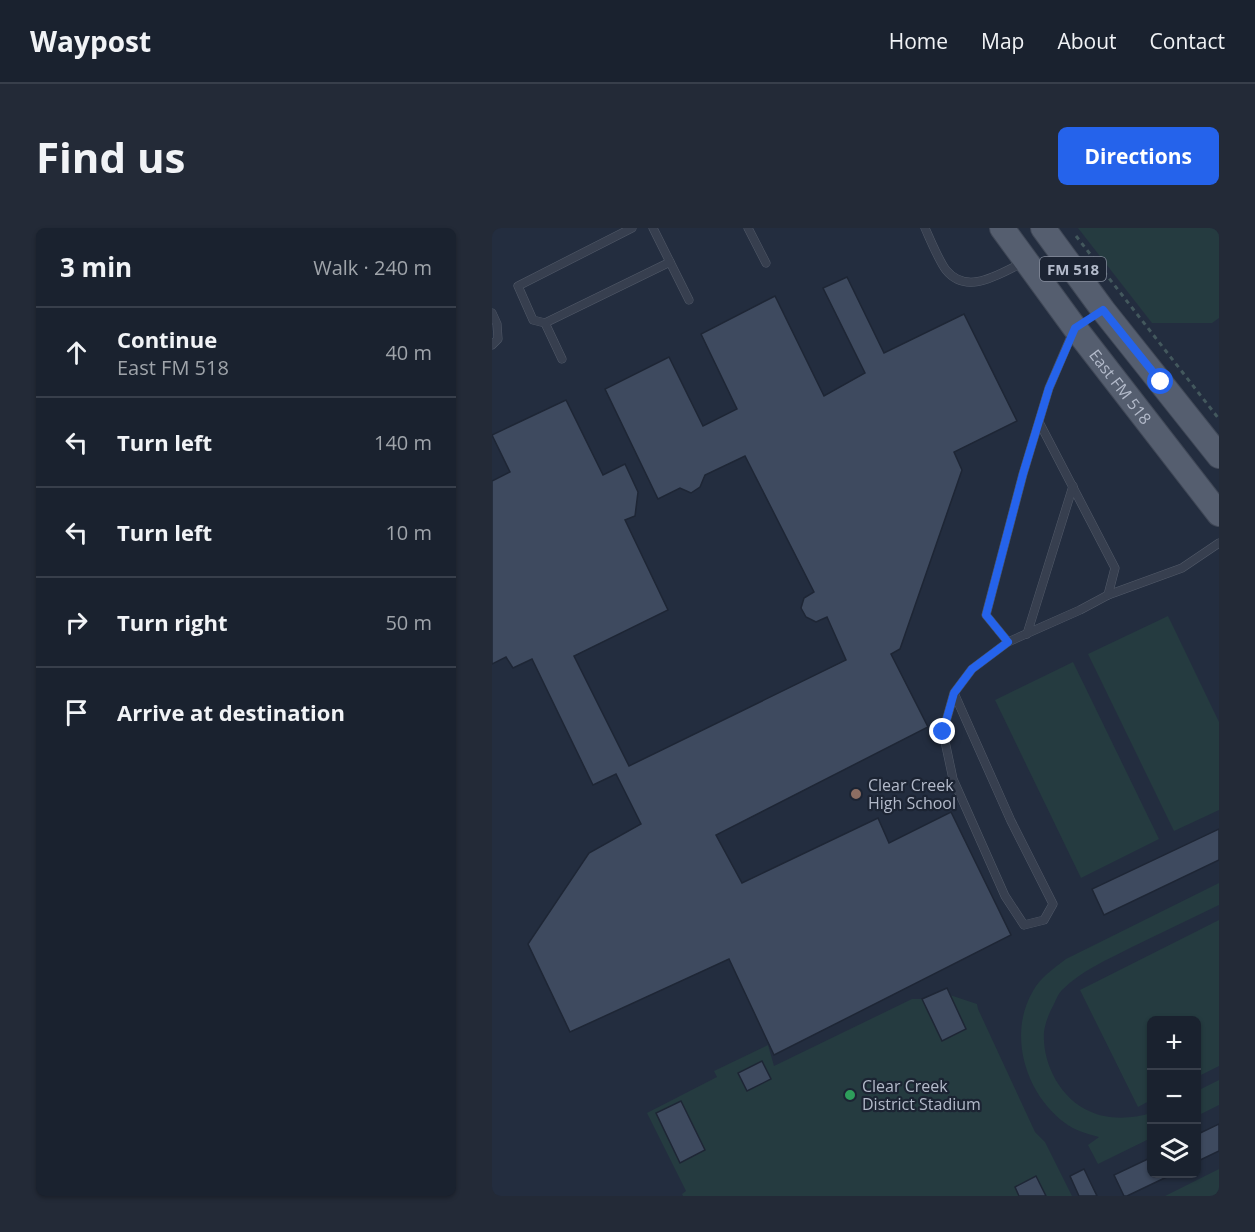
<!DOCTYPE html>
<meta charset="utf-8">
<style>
:root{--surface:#1a222f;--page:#232a37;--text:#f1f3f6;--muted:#9fa4aa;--line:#383f4b;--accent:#2563eb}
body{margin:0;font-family:"Open Sans",sans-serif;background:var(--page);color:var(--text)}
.controls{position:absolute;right:18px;bottom:18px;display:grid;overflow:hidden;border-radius:9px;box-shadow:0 2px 4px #0004}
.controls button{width:54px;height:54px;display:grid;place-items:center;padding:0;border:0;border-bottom:2px solid var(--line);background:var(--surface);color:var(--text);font:30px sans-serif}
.stop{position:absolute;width:18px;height:18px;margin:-14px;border:4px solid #2563eb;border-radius:50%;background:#fff}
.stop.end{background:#2563eb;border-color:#fff;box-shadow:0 2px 6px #0008}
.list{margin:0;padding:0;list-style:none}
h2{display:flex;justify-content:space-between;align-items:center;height:78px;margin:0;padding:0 24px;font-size:26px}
h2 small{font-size:20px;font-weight:400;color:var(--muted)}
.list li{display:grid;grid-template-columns:39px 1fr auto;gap:18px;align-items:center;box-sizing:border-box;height:90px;padding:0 24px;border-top:2px solid var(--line)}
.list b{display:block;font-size:22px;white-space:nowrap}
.list p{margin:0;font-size:20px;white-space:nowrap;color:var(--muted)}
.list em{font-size:20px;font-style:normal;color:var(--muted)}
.icon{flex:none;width:33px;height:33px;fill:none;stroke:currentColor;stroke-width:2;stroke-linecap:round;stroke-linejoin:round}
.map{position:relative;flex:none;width:727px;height:968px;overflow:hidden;border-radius:9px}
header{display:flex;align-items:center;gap:36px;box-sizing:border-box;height:84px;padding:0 30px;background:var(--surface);border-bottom:2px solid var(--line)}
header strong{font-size:28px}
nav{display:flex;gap:33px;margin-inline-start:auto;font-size:21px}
.intro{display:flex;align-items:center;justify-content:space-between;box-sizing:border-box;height:144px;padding:0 36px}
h1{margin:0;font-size:42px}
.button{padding:15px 27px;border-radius:9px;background:var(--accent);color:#fff;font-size:21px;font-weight:700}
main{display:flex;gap:36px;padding:0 36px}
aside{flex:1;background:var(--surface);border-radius:9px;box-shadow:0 2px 4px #0004}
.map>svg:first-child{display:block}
.green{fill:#253b40}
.building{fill:#3e4a5f;stroke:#1e2635;stroke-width:1.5}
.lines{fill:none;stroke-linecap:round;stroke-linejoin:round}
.lane-casing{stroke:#525a69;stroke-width:9}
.primary-casing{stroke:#404857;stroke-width:26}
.path{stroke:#43585d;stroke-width:3;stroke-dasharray:4.5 4.5;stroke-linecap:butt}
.lane{stroke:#373f4f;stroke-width:8}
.primary{stroke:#555e6f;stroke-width:24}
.route{stroke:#2563eb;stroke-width:8}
.education-dot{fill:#8d6e63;stroke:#1c2433;stroke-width:2}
.leisure-dot{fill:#2e9e5b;stroke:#1c2433;stroke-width:2}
.labels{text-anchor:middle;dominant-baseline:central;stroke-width:4.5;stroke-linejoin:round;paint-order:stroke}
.shield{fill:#1c2433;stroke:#868d9d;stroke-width:1.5}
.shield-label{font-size:15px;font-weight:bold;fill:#b3baca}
.street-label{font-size:16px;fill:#b3baca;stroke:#1c2433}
.poi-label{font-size:16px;fill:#b3baca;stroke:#1c2433;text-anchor:start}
</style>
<header>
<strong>Waypost</strong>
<nav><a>Home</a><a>Map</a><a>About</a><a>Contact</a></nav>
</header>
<div class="intro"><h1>Find us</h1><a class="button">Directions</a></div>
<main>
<aside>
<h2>3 min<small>Walk · 240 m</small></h2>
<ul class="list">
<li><svg class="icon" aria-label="ahead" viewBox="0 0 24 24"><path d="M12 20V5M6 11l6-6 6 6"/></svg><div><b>Continue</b><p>East FM 518</p></div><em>40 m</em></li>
<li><svg class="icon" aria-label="left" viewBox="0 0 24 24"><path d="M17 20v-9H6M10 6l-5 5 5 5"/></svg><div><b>Turn left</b></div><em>140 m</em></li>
<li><svg class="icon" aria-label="left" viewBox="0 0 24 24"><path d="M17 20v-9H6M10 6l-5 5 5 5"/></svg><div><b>Turn left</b></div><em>10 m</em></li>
<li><svg class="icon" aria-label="right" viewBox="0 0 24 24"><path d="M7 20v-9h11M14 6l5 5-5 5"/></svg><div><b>Turn right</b></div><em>50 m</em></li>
<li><svg class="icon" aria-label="arrive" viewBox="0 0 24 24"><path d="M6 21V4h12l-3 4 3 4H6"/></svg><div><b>Arrive at destination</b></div></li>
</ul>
</aside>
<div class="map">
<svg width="727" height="968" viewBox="0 0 727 968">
<rect width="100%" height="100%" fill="#232d3f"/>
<!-- green -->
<g class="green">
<path d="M586,0H727V90L720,95H660Z"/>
<path d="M676,388L727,494V582L682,603L596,426Z"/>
<path d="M581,434L667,611L589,650L503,472Z"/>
<path d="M727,655V677C698,691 669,705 640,719C615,732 590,742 570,762C566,766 564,772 561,778C557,785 553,796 552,804C550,835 568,870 597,883C615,892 640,891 659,885V910L606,936L596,917L607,909C595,906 582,902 573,895C534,866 515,807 541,763C548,750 562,740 574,731Z"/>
<path d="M727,692V838L705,849L704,792H660L659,872L646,879L588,762Z"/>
<path d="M455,760L458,767L485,776L486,781L543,904L553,914L580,968H191L190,966L194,963L155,885L225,849L222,843L276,817L282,838L420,771H430Z"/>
<path d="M727,852V877L705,888V863Z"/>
<path d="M727,941V968H673Z"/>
</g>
<!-- building -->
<g class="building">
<path d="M355,49L392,125L472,86L525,193L462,224L470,242L408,421L399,426L436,499L224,607L250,655L386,590L397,615L459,584L519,707L282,827L237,731L78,804L36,716L97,625L149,596L124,546L101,557L40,431L21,440L14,429L0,436V253L18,244L0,207L74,172L111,247L133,236L146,264L143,288L133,292L176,382L82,428L137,538L354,432L335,389L324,394L314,389L309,380L312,370L322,364L253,228L213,247L208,259L199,265L188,260L166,271L113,161L177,129L211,198L245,181L209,106L283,68L332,168L373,145L331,60Z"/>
<path d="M727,601V632L612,687L600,661Z"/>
<path d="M455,760L474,801L450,813L430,771Z"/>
<path d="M270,833L279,851L255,863L246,845Z"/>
<path d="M189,873L213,922L188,935L164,885Z"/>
<path d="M727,896V923L704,934V907Z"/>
<path d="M660,929V946H681L635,968H632L622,947Z"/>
<path d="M592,941L605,968H587L578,948Z"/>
<path d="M544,948L554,968H527L523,959Z"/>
</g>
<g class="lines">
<defs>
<g id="lane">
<path d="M161,0L197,72"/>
<path d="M256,0L274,35"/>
<path d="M433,0C438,11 447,33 454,42C475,68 507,46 530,35"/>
<path d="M0,85L5,96L6,111L0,117"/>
<path d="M53,95L178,34"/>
<path d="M70,131L53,95L41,92L26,58L140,0"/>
<path d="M547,194L623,340L616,367L588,382L516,414L494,387L531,246L557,160L581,104"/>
<path d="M616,367L690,340L727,315"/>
<path d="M535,406L581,258"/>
<path d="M462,465L519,593L561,676L552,692L532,697L513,668L461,551L451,504L462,465L480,441L516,414"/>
</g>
<g id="primary">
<path id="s1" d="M510,0L583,100L727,286"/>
<path d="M551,0L611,82L727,228"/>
</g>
</defs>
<!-- lane casing -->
<use href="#lane" class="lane-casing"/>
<!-- primary casing -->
<use href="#primary" class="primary-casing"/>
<!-- path -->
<path class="path" d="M584,8L727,191"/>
<!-- lane -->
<use href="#lane" class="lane"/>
<!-- primary -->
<use href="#primary" class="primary"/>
</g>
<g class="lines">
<!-- route -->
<path class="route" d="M451,504L462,465L480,441L516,414L494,387L531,246L557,160L583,100L611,82L669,154"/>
</g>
<!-- markers -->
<circle class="education-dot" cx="364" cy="566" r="6"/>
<circle class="leisure-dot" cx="358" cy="867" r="6"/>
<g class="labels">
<!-- shield labels -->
<rect class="shield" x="548" y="29" width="66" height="24" rx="4.5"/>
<g class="shield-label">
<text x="581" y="41">FM 518</text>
</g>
<!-- street labels -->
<g class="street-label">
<text stroke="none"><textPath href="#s1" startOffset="198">East FM 518</textPath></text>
</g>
<!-- poi labels -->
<g class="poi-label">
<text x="376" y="557">Clear Creek<tspan x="376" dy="18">High School</tspan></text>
<text x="370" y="858">Clear Creek<tspan x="370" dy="18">District Stadium</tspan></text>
</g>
</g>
</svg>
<div class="controls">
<button>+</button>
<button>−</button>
<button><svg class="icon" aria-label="layers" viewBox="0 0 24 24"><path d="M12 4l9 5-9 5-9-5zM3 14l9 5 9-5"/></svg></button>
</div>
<div class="stop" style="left:669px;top:154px"></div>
<div class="stop end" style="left:451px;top:504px"></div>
</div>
</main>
